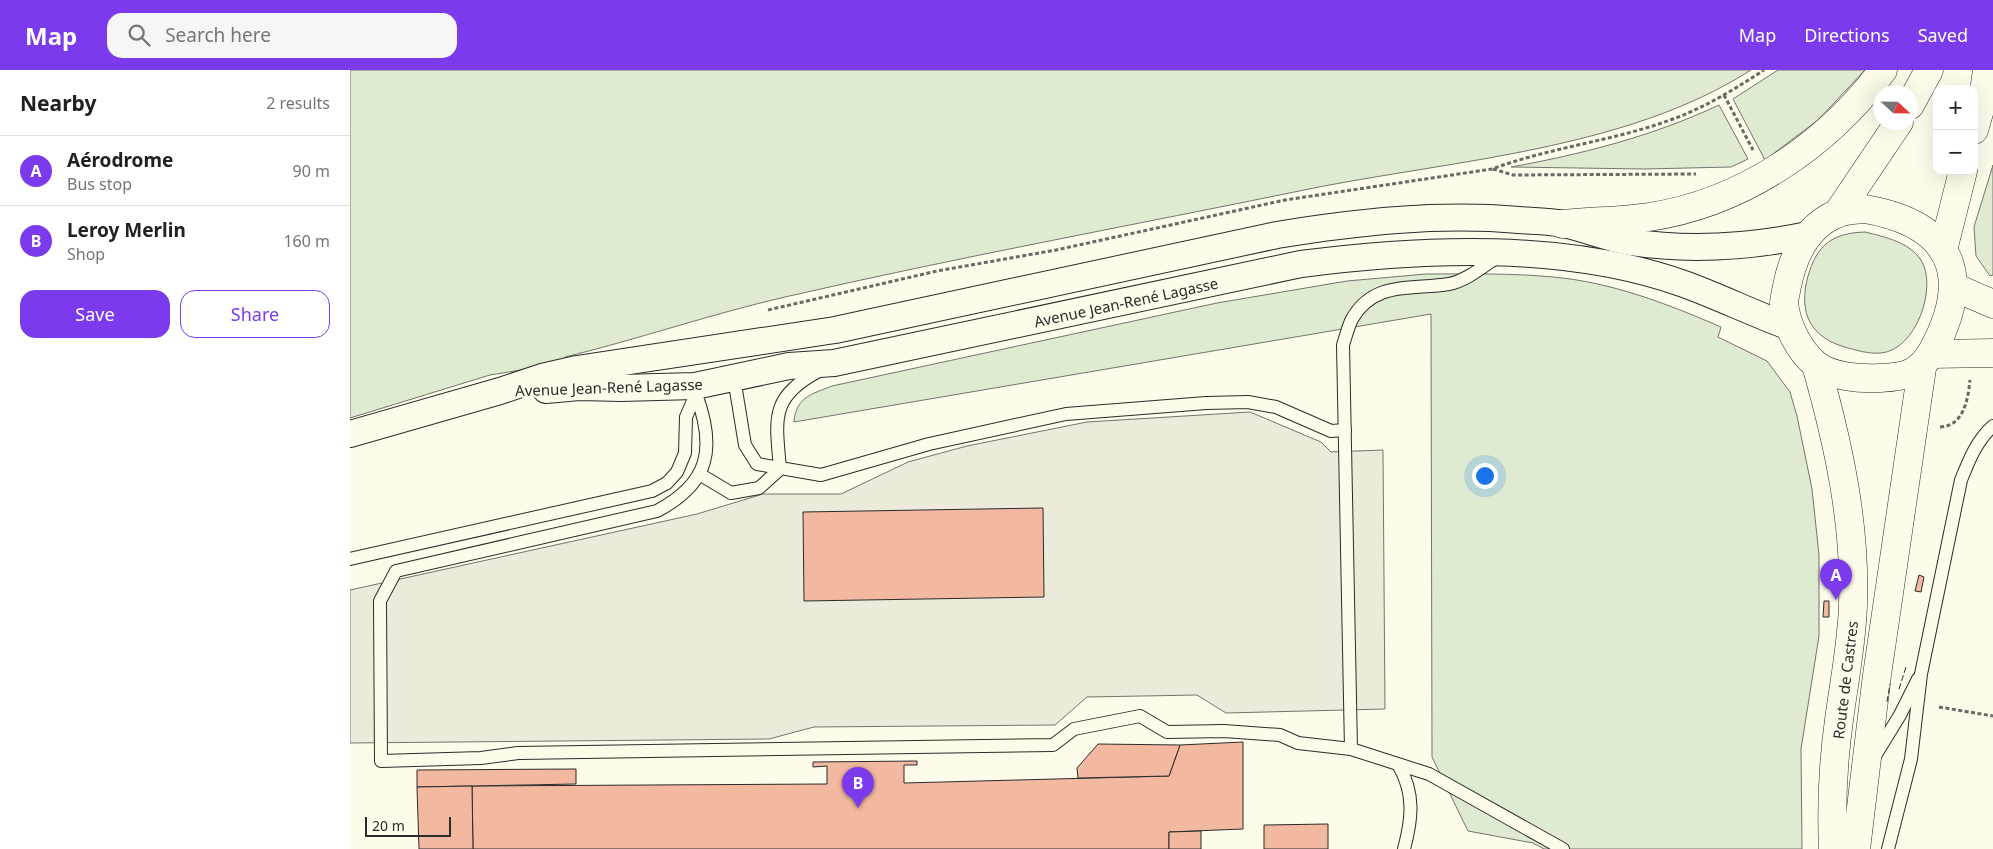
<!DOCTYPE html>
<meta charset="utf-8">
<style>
:root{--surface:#fff;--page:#f6f6f6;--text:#202124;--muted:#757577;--line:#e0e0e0;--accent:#7c3aed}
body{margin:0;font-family:"Noto Sans",sans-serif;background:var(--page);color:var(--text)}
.controls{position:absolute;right:15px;top:15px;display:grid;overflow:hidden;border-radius:10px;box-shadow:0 5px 20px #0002}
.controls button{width:45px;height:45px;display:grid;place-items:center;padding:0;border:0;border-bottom:1px solid var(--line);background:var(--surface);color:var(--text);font:25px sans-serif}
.compass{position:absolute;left:1523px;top:15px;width:45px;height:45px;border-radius:50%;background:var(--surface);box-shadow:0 5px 20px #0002;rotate:112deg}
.scale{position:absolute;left:15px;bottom:12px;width:86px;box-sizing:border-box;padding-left:5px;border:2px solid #2b2b2b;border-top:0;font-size:14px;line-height:18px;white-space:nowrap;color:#2b2b2b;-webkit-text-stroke:4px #fdfbea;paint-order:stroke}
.you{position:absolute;left:1134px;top:405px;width:18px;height:18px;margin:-12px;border:4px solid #fff;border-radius:50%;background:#1a73e8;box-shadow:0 0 0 8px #1a73e833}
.badge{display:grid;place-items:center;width:32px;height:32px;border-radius:50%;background:var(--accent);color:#fff;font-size:16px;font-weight:700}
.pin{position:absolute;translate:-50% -41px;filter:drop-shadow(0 1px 2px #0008)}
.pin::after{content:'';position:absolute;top:26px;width:18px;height:15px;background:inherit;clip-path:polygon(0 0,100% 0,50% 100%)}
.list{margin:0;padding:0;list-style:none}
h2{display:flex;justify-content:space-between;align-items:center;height:65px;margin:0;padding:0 20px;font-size:21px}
h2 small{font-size:16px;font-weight:400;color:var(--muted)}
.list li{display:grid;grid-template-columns:32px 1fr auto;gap:15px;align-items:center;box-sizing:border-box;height:70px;padding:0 20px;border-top:1px solid var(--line)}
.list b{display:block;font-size:19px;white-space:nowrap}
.list p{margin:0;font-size:16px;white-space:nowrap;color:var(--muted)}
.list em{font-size:16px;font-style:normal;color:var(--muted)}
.actions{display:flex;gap:10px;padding:15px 20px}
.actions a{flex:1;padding:11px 0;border:1px solid var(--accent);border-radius:15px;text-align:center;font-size:18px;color:var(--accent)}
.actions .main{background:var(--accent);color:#fff}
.icon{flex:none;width:28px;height:28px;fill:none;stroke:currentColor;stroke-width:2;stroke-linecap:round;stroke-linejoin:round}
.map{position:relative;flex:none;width:1643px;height:779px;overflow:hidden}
header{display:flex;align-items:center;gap:30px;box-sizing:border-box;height:70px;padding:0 25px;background:var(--accent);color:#fff}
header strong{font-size:24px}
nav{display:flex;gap:28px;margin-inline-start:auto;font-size:18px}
.search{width:350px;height:45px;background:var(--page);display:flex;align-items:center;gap:12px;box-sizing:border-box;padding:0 18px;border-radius:15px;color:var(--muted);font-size:19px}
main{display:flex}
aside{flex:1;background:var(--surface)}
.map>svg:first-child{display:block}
.green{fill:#deebd1;stroke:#74746e}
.parking{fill:#eceadb;stroke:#74746e}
.building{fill:#f2b8a0;stroke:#2b2b2b}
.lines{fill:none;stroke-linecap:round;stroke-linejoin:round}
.lane-casing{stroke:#2b2b2b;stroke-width:14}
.street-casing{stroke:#2b2b2b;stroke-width:28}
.secondary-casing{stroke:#2b2b2b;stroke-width:29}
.primary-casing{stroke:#2b2b2b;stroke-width:29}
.path{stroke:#6a6964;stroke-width:3;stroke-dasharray:4 2.5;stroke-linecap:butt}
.lane{stroke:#fdfbea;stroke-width:12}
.street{stroke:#fdfbea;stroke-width:26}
.secondary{stroke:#fdfbea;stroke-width:28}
.primary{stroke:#fdfbea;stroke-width:28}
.fence{stroke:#2b2b2b;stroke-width:1;stroke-dasharray:6 2.5;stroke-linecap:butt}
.labels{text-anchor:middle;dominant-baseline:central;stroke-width:4;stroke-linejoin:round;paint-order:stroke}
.street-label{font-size:15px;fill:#2b2b2b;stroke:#fdfbea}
</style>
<header>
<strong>Map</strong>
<div class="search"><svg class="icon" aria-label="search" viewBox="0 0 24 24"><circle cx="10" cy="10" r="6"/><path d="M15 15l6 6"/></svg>Search here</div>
<nav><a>Map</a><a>Directions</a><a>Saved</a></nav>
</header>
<main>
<aside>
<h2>Nearby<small>2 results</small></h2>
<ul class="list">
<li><span class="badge">A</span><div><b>Aérodrome</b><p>Bus stop</p></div><em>90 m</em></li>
<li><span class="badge">B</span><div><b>Leroy Merlin</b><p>Shop</p></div><em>160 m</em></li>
</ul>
<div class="actions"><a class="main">Save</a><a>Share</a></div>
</aside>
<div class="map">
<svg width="1643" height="779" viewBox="0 0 1643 779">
<rect width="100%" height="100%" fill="#fdfbea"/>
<!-- green -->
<g class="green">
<path d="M0,0H1401C1276,80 1103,90 959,119C784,155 609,187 435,227C361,244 289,269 215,287L214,293L140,305L0,348Z"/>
<path d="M1428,0H1515L1468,50L1415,90L1383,29Z"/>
<path d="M1369,35L1398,89L1381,97L1294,99L1161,97C1233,84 1303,66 1369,35Z"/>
<path d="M1643,95V205L1640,206L1626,186L1624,157Z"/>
<path d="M1515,162C1535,167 1559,172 1571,190C1588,217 1566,280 1531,283C1520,284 1509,281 1498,278C1460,268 1448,243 1458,206C1467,175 1482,163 1515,162Z"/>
<path d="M1076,204C1118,204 1161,203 1203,207C1261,212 1318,234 1371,257L1368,267L1417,291L1440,322L1447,346L1462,419L1469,485V566L1451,679L1452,779H1194L1183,773L1118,761L1082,687L1081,244L444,352C446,327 462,324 482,316L867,233L997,211Z"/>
</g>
<!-- parking -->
<path class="parking" d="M900,342L971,372L981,382L1033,380L1035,639L876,643L847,625L737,627L705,655L464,657L419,669L0,673V520L347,444L413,424H491L558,392L617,376L737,352Z"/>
<!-- building -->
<g class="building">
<path d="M693,438L694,527L454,531L453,442Z"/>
<path d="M1569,505L1574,507L1571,522L1565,521Z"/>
<path d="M1474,531H1479V547H1473Z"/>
<path d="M893,672V759L819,762V779H123L122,716L477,714V696L463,697V692L567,691V695H554V713L819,706L830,675Z"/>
<path d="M748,674L830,675L819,706L728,708L727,698Z"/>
<path d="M226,699V714L67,717V700Z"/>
<path d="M122,716L123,779H69L67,717Z"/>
<path d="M978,754V779H914V755Z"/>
<path d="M851,761V779H819V762Z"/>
</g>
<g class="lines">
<defs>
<g id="lane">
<path d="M384,308L395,375L407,394L471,405L579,374L716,344L856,333L898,332L926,337L981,361L995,360"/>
<path d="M346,324C366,378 360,413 307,441L46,501L30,531L31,691L131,688L168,683L703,675L724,659L790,646L817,662L874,661L930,665L948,673L1001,679L1079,704L1213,779"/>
<path d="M430,399C426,350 419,327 469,301"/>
<path d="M351,405L381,423L409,418L430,399"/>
<path d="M0,489L302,421L317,413L327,402L335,383L336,347L346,324V321"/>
<path d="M1001,679L993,275C996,266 998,257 1002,249C1024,210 1063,220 1099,214C1116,211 1135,195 1149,186"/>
<path d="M1523,689L1550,645L1568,609"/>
<path d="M1049,696C1065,724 1062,749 1054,779"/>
<path d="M1538,779L1561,689L1571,604L1611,410C1619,390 1627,370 1643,356"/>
</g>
<g id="street">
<path d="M196,320L229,317L271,318L345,316L439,296L484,293L951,194C1074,178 1216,172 1334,214C1370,227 1404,244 1440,257"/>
<path d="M0,364L150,321L192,307L227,299L485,260L927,165C1006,152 1088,143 1169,150C1183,151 1200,151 1214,154C1236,159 1258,168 1280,172C1339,181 1400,177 1458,165"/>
</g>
<g id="secondary">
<path d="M1604,217L1643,234"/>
<path d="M1581,284L1643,283"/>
</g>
<g id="primary">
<path d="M1560,35L1579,0"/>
<path d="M1624,60L1633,29L1637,0"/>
<path d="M1515,139C1601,154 1624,204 1583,280C1570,303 1557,307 1530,308C1511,309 1480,307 1465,294C1448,279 1437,256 1434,234C1434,229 1436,222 1437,216C1443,186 1456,157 1486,144C1494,140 1506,140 1515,139Z"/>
<path d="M1487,144L1549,52"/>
<path d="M1212,154C1241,151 1271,151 1299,147C1393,133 1477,75 1533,0"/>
<path d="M1593,180L1613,101"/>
<path d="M1466,295C1488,372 1506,454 1503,534C1502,573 1494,612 1489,650C1483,693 1481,736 1483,779"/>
<path d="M1506,779L1527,605L1572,298"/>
</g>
</defs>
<!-- lane casing -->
<use href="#lane" class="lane-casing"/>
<!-- street casing -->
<use href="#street" class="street-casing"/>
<!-- secondary casing -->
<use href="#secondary" class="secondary-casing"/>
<!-- primary casing -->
<use href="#primary" class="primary-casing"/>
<!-- path -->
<g class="path">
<path d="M1374,25L1403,80"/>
<path d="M1143,99L1163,105L1346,104"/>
<path d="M418,240L587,201L706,180L935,130L1142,99C1201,77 1264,71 1323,49C1356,37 1385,19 1414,0"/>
<path d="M1590,357C1614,356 1618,329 1620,310"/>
<path d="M1589,637L1643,646"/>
</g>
<!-- lane -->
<use href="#lane" class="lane"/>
<!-- street -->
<use href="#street" class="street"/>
<!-- secondary -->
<use href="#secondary" class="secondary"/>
<!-- primary -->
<use href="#primary" class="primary"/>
<!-- fence -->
<g class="fence">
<path d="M1549,619L1556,597"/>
<path d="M1537,632L1540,614"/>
</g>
</g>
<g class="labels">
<!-- street labels -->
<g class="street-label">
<text transform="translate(776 232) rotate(-12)">Avenue Jean-René Lagasse</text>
<text transform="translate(259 317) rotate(-2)">Avenue Jean-René Lagasse</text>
<text transform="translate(1495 610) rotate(-83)">Route de Castres</text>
</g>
</g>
</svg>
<div class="controls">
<button>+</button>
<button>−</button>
</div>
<svg class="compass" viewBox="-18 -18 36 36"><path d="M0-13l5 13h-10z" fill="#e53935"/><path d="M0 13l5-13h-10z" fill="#757577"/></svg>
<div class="scale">20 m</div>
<div class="you"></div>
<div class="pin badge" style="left:1486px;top:530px">A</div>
<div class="pin badge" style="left:508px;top:738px">B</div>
</div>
</main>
